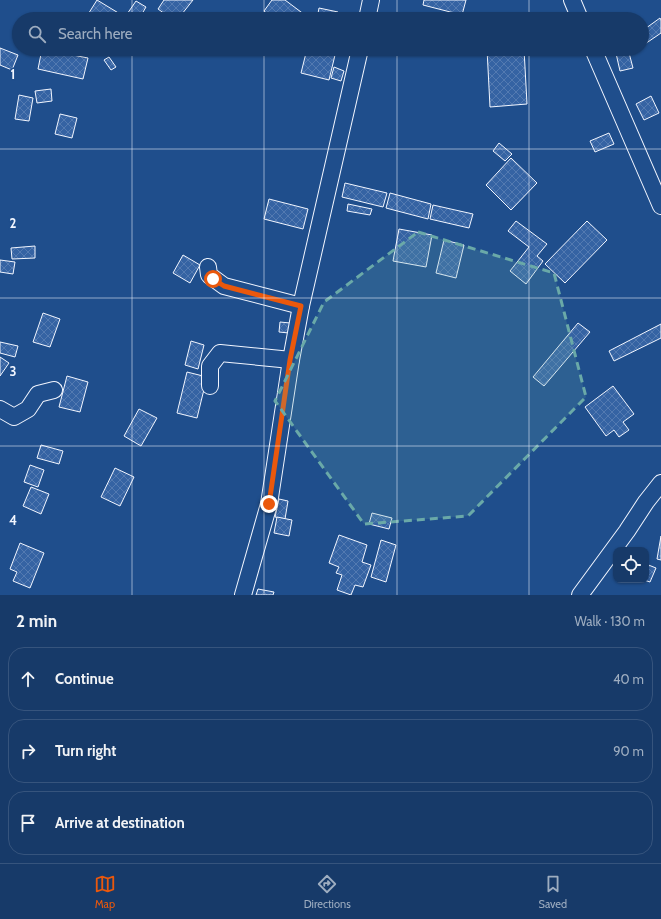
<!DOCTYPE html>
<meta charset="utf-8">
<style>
:root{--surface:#173a69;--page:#244571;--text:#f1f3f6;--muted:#9eadc0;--line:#36547d;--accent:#ea580c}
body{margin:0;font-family:Cabin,sans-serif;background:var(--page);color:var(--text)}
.controls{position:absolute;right:12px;bottom:12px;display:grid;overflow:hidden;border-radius:8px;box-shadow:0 1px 3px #0004}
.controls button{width:36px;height:36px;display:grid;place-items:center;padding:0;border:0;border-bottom:1px solid var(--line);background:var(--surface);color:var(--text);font:20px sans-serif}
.stop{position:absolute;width:12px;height:12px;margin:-9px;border:3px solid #ea580c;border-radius:50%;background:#fff}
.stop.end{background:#ea580c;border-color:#fff;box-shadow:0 1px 4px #0008}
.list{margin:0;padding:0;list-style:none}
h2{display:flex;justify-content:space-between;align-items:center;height:52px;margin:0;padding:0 16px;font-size:17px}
h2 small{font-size:13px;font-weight:400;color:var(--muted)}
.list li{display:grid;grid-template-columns:26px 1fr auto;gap:12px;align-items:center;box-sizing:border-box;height:64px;margin:0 8px 8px;padding:0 8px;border:1px solid var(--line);border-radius:16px}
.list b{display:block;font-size:15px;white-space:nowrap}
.list em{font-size:13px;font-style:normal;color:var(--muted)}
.icon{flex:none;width:22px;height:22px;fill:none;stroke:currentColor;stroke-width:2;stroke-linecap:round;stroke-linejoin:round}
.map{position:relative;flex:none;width:661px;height:595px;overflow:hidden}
.search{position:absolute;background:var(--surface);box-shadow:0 1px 3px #0004;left:12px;right:12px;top:12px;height:44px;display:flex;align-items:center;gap:10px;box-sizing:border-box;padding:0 14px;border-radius:22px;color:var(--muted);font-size:15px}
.sheet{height:268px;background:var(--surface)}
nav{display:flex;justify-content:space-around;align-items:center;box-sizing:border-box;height:56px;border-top:1px solid var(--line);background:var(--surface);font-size:11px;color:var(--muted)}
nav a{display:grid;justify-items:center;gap:2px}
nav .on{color:var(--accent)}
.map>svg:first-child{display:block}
.building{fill:url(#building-cross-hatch);stroke:#f2f6ff}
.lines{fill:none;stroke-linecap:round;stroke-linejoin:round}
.minor-casing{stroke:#f2f6ff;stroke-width:18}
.minor{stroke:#1f4e8c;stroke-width:16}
.route{stroke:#ea580c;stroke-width:5}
.marked{fill:#6aa9a8;fill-opacity:0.2;stroke:#6aa9a8;stroke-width:3;stroke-dasharray:8 5;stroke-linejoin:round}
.grid{fill:none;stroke:#f2f6ff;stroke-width:1;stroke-opacity:0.55}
.grid-label{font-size:13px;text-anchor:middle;font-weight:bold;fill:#f2f6ff;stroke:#1f4e8c;stroke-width:3;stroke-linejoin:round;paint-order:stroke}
</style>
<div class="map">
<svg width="661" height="595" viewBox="0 0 661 595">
<defs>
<pattern id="building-cross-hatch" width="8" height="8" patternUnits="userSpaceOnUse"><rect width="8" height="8" fill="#3563a3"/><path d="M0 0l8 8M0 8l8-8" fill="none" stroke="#537ab1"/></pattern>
</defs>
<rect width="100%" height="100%" fill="#1f4e8c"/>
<!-- building -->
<g class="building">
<path d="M97,0L125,17L136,1L146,7L139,19H91L87,16Z"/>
<path d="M164,0H193L178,19H172L158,9Z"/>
<path d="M272,0H285L309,18L274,19L264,11Z"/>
<path d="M424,0H466L462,15L423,5Z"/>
<path d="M319,8L338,12L336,19H317Z"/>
<path d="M660,18L661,20V33L642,46V31Z"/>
<path d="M0,48L18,55L12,70L0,65Z"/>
<path d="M42,49L88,58L83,79L38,69Z"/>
<path d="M307,49H313L335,55L329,80L301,73Z"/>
<path d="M463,49H473V53L463,52Z"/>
<path d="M487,49H524L527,104L490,107Z"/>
<path d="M615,49H628L633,68L620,71Z"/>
<path d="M109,57L116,67L111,70L104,60Z"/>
<path d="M334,67L344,71L341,81L331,78Z"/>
<path d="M51,89L52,101L37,103L35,91Z"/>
<path d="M19,95L33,98L29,121L15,119Z"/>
<path d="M651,96L659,113L644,120L636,104Z"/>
<path d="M60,114L77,118L72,138L55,134Z"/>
<path d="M609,133L614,144L595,152L590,141Z"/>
<path d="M499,143L512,154L505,161L493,151Z"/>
<path d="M511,158L537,183L511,210L486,185Z"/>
<path d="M345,183L387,193L383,207L342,197Z"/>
<path d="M390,193L431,204L428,219L386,208Z"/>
<path d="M269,199L308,209L303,229L264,219Z"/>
<path d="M348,204L372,209L370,215L347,211Z"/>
<path d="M433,205L473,214L469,228L430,219Z"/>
<path d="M516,221L547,244L537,256L543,261L526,284L510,271L529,247L508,231Z"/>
<path d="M587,221L607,240L565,283L545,264Z"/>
<path d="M399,229L432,235L426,267L393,261Z"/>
<path d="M444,240L464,245L456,278L436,273Z"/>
<path d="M35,246V258L12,259L11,248Z"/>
<path d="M183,255L200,265L190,283L173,273Z"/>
<path d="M0,260L15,262L13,274L0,272Z"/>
<path d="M43,313L60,319L50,347L33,342Z"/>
<path d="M280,322L290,323L289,333L279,332Z"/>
<path d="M578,323L590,332L544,386L533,377Z"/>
<path d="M661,324V338L614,361L609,351Z"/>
<path d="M191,341L204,345L198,369L185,365Z"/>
<path d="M0,342L18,346L15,357L0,353Z"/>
<path d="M0,357L9,363L0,376Z"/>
<path d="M187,372L207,377L197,418L177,413Z"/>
<path d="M67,376L88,382L80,412L59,407Z"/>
<path d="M613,386L634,414L623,422L629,430L619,437L614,430L606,436L585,407Z"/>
<path d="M139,409L157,418L141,446L124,436Z"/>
<path d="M41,445L63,451L59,464L37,458Z"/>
<path d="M30,465L44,470L38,487L24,482Z"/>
<path d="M115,468L134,477L120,506L101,497Z"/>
<path d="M31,487L49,494L41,514L23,506Z"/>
<path d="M279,499L288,501L285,519L275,517Z"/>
<path d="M372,513L392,518L389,529L369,524Z"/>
<path d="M277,517L292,520L289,536L274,533Z"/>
<path d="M339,535L367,545L362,562L371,565L363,587L355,585L351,595L337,590L342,575L336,573L339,567L329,563Z"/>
<path d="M661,536V560L657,559Z"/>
<path d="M381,540L396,545L386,582L371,577Z"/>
<path d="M20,543L44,553L30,588L13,581L17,572L10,569Z"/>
<path d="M646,564L656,568L650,582L644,580H646Z"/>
<path d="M258,589L274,592L273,595H256Z"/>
</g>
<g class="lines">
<defs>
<g id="minor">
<path d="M572,0L580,19"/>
<path d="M367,19L371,0"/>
<path d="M593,49L661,206"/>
<path d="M208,267L209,275L224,286L301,306"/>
<path d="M210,386V366L220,353L291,360"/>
<path d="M0,409L14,417L28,409L38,394L54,390"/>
<path d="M243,595L269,504L291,360L301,306L360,49"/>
<path d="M580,595L627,531L646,502L661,483"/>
</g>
</defs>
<!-- minor casing -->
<use href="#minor" class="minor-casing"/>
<!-- minor -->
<use href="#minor" class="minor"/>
</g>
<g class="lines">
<!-- route -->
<path class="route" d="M213,279L224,286L301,306L290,360L269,504"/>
</g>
<!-- marked area -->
<path class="marked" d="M418,232L554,273L586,397L468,516L364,524L275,401L324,302Z"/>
<!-- grid -->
<path class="grid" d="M132,0V19M264,0V19M397,0V19M529,0V19M132,49V595M264,49V595M397,49V595M529,49V595M0,149H661M0,298H661M0,446H661"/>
<g class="grid-label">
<text x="13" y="79">1</text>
<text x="13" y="228">2</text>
<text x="13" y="376">3</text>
<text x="13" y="525">4</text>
</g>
</svg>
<div class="controls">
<button><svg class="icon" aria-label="locate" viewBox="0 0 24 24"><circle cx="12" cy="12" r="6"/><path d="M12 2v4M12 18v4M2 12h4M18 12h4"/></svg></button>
</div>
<div class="stop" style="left:213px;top:279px"></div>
<div class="stop end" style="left:269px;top:504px"></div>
<div class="search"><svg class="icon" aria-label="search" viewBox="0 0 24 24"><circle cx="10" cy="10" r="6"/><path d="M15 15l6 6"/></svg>Search here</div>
</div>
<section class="sheet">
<h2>2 min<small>Walk · 130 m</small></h2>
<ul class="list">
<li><svg class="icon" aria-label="ahead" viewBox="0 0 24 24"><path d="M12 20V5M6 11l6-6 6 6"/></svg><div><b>Continue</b></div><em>40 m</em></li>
<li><svg class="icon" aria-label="right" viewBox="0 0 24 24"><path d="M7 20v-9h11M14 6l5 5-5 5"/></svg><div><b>Turn right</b></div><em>90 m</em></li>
<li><svg class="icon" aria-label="arrive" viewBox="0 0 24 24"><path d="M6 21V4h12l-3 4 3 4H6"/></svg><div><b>Arrive at destination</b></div></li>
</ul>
</section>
<nav>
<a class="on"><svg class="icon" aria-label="map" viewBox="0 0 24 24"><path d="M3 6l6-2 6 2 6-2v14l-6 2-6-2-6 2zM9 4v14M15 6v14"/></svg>Map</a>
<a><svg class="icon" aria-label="directions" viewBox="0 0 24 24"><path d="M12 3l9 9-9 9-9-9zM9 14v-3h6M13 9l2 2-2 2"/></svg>Directions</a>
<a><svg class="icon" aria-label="saved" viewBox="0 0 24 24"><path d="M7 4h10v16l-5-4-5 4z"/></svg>Saved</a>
</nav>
